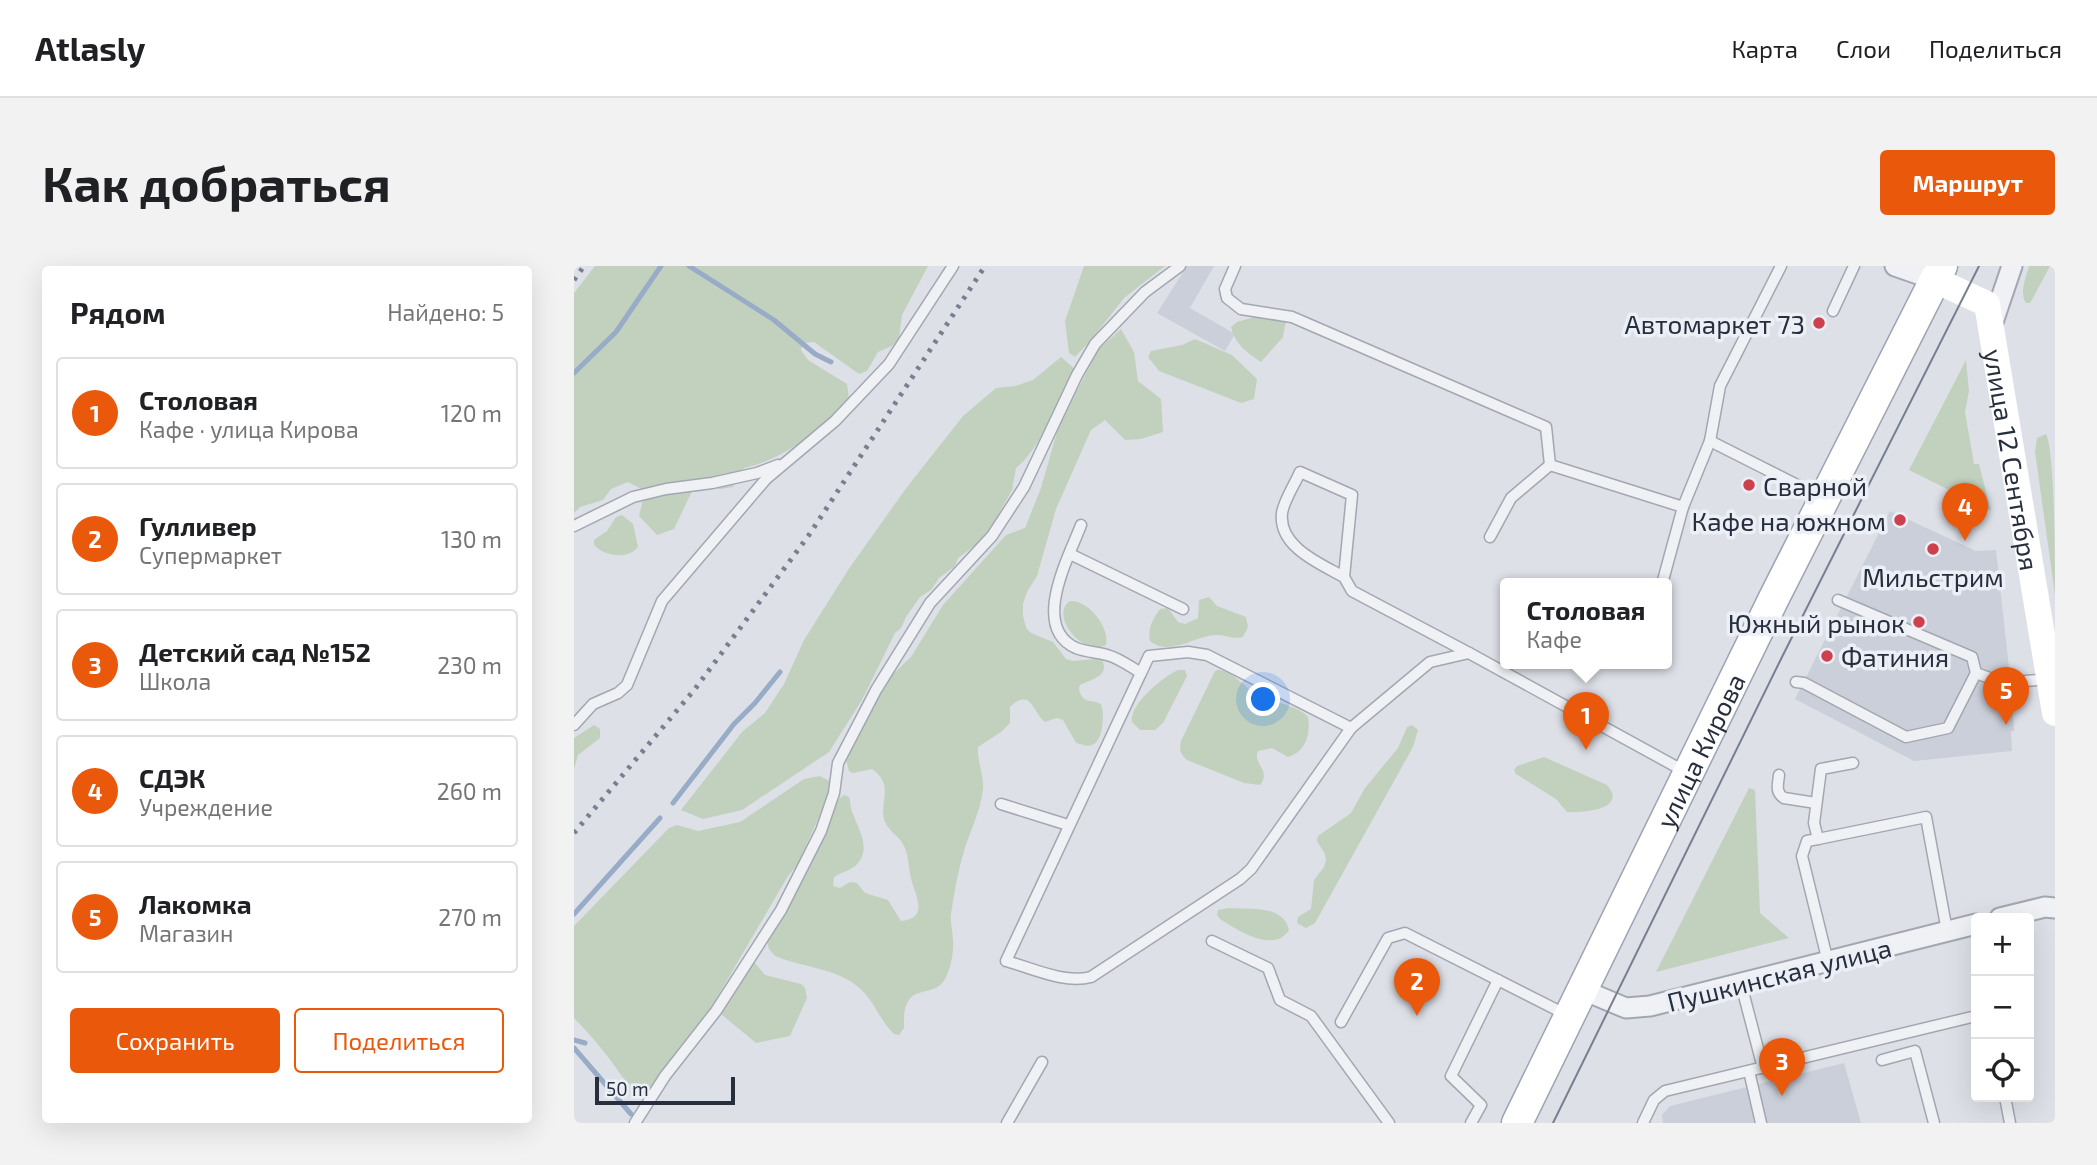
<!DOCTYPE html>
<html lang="ru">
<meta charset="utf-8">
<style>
:root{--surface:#fff;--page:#f2f2f2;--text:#202124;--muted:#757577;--line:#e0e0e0;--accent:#ea580c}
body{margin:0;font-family:"Exo 2",sans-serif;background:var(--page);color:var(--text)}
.controls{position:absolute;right:21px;bottom:21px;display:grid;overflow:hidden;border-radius:7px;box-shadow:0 7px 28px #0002}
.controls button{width:63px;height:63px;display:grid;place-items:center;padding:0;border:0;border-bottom:2px solid var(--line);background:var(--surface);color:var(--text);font:35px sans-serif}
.scale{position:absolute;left:21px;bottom:18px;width:140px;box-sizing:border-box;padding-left:7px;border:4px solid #272e3d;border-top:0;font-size:19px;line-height:24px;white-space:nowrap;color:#272e3d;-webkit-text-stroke:5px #eceff5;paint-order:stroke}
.you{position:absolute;left:690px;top:434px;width:24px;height:24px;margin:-18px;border:5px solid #fff;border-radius:50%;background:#1a73e8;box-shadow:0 0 0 10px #1a73e833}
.badge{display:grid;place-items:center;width:46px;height:46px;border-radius:50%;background:var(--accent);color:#fff;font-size:23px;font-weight:700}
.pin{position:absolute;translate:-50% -58px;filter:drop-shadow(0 2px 4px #0008)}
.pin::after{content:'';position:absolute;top:37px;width:24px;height:21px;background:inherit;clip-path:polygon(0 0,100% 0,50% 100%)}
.popup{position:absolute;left:926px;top:312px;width:172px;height:91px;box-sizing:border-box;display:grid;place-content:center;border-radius:7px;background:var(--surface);filter:drop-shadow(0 2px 5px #0005);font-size:23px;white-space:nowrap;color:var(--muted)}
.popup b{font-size:26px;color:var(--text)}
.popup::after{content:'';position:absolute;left:50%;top:100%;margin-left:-14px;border:14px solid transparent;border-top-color:var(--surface)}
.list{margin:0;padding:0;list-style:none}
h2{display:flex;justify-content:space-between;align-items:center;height:91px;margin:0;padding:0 28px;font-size:30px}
h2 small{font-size:23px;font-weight:400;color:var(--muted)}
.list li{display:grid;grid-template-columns:46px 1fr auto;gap:21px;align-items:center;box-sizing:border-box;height:112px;margin:0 14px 14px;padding:0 14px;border:2px solid var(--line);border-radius:7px}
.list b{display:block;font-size:26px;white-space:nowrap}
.list p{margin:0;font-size:23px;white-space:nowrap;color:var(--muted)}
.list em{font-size:23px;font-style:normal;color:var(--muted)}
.actions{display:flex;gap:14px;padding:21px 28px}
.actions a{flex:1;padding:16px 0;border:2px solid var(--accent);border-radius:7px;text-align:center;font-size:24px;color:var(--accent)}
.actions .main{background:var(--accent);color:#fff}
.icon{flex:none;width:38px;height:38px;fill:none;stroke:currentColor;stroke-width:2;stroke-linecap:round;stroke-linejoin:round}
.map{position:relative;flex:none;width:1481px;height:857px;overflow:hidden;border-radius:7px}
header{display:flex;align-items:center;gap:42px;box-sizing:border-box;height:98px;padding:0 35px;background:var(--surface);border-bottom:2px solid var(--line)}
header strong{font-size:33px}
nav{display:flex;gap:38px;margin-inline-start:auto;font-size:24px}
.intro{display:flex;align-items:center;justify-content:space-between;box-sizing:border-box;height:168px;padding:0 42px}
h1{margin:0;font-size:49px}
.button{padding:18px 32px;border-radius:7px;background:var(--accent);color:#fff;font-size:24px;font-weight:700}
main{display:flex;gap:42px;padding:0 42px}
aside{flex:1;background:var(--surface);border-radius:7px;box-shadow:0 7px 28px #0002}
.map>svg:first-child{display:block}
.built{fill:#cbcfd9}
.green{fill:#c2d1be}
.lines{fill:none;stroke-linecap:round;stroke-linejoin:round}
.stream{stroke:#98acc7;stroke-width:5}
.lane-casing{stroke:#a3a7b1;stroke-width:13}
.street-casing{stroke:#a3a7b1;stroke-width:23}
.primary-casing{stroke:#9ca4b3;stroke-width:33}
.lane{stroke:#f0f1f5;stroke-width:10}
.street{stroke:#f0f1f5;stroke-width:19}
.secondary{stroke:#fff;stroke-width:26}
.primary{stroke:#fff;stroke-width:30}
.tram{stroke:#777f90;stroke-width:2}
.rail{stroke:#777f90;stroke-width:5;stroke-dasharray:3.5 7;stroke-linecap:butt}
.poi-dot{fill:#cd414f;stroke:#eceff5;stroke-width:2.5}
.labels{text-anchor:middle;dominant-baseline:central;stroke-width:7;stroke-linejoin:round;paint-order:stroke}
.poi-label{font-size:26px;fill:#272e3d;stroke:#eceff5;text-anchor:end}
.street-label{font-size:26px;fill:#272e3d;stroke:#eceff5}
</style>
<header>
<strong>Atlasly</strong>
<nav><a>Карта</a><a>Слои</a><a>Поделиться</a></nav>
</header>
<div class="intro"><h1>Как добраться</h1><a class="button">Маршрут</a></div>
<main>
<aside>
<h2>Рядом<small>Найдено: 5</small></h2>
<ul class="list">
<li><span class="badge">1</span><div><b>Столовая</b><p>Кафе · улица Кирова</p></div><em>120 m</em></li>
<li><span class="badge">2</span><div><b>Гулливер</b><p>Супермаркет</p></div><em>130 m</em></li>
<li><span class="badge">3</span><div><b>Детский сад №152</b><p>Школа</p></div><em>230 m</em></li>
<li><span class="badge">4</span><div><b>СДЭК</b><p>Учреждение</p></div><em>260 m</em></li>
<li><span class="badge">5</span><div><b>Лакомка</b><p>Магазин</p></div><em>270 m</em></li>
</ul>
<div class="actions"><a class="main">Сохранить</a><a>Поделиться</a></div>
</aside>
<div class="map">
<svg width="1481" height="857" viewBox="0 0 1481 857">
<rect width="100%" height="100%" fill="#dde0e7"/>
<!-- built -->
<g class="built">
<path d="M613,0H640L616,42L661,68L651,85L583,47Z"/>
<path d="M1316,245L1402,285L1422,284L1435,402L1440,465H1437L1438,485L1340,495L1221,433Z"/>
<path d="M1270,797L1287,857H1089L1088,849L1096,840Z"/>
</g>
<!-- green -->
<g class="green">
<path d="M21,0H354L328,49L325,72L318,80L304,86L293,105L285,108L240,76L229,77L227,84L234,94L273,118L275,132C249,163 211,193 170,202L159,221L146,223L120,221L100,263L83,269L65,250L71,225L54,216L37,223L29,234L6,241L0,247V27Z"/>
<path d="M510,0H591L550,32L517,74L501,91L495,87L491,55Z"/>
<path d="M1455,0H1476L1459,32L1456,37H1452C1445,26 1452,12 1455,0Z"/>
<path d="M691,48L712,54L709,71L687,96C672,86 661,78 657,61L663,56Z"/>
<path d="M547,63L560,86L564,115L587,133L589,166L567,173L551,174L531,154L517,164L482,243L463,310L453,326L449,338V350L452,362L457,367L479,376L492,393L499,395L521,393L528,394C536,410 518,413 506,419L505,422C507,438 517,433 527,438C531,447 529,473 520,478C515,482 507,478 502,477L489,454L483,452L471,456C459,447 457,420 436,441V457L427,466L404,481C403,495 410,509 409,523C407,544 396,565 390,585C384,605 380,627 377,648C376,657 379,666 379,674C380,685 377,701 372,711C360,737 328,710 330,762L325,769L320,768C305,754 300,733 283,720C261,702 227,701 201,690L195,683L193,675C221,630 245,583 265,533L270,529L275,531C277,537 276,543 279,548C285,564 299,586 280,601C274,605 266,607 260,611L259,620L266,622L276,616L283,617L291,627L314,634L327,655C357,652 340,628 337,612C334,599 335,586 327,575C322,569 316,565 312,558C302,539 323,520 298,503L279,507L275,505L272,494L305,424L319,408L337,391L369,339L432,269L451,262L467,222L485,159L524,84Z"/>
<path d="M621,73L658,89L683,113L680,133L667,137L585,105L574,91L577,85L608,79Z"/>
<path d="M487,91L502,104C488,130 464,186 442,202L438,224L418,260L403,278L384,292L381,300L365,312L357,324L346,331L332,351L327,362L321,367L288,434L255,486L168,544L129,553L107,544L168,466L191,447L210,418L230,374L274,304L333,221L389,150L422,122L441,120L459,114Z"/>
<path d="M1392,94L1395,125L1391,146L1400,198H1405L1417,245L1385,225H1377L1335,204Z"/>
<path d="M1472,168C1481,185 1481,300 1481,329L1461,186L1463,172Z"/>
<path d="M48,249L59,258L64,281C54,294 30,290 20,279V274L33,265L42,251Z"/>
<path d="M635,331L643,340L672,351L674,361L669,371C658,374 651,368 641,369C621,370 595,391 576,375C573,364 579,352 586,343L594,342L604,356L611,358L624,352L625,334Z"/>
<path d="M496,335C515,334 536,362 532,379C508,391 475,349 496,335Z"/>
<path d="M604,404H611L613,410L589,457L581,464H566L558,456C555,438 589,411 604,404Z"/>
<path d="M644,404C659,405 670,421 682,428C696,435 727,441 734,451C737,469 731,486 714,491L698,482L684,485C678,497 698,505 686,519L670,517L613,494C606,488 605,483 607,475L641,405Z"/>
<path d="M20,459L26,463V472L4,489L0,503V472Z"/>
<path d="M838,459L844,464L839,481L741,657L732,662L723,657L724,651L737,643L740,614L750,601L752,594L751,588L743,575L744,570L777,547L791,522L824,482L833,461Z"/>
<path d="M970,491L1033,519C1055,544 1007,547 993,546L982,533L942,508L940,504L943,500Z"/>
<path d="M246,510L255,515L256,526L224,598L214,610L138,740L76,822C56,830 45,804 34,791C25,779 10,762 0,752V660L95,562L103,559L124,565L166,556L230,513Z"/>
<path d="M1175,522L1181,524L1186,647L1215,672L1082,706Z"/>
<path d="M655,642C676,644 709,638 715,664C700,688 663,664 646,653L643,649L644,644Z"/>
<path d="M180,696L191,709L227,718L231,722L233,732L216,770L182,777L147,748V745L177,697Z"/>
</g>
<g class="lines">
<!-- stream -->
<g class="stream">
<path d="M115,0L200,54L241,88L257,96"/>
<path d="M0,107L42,66L87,0"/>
<path d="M99,537L160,458L181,437L206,406"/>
<path d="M0,648L86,552"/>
<path d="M0,774L11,777"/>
<path d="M0,782L57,848"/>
</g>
<defs>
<g id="lane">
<path d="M661,0L651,23L653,32L667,43L718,51L972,161L976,199L1109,241"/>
<path d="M1259,45L1280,0"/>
<path d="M1136,175L1247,231"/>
<path d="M507,259C495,291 456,361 502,382C512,386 523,386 533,389C545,392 557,401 567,407L432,695C458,702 490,718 517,711L666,613L677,603L777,462L856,396L895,387L1110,505"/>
<path d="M0,260L59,231L92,223L138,217L183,207L204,199"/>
<path d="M916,271L937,232L976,199"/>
<path d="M496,288L609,343"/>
<path d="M770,311C747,298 704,281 708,247C710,234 721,218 726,206L778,229L770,311L778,325L895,387"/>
<path d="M1088,318L1109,241L1136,175L1146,120L1207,0"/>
<path d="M1264,334L1398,391L1402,407L1429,417L1474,413"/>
<path d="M567,407L575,390L614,386L633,389L777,462"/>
<path d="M1222,416L1230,417L1332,471L1374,462L1402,407"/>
<path d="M0,459L19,438L44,427L53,419L88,335L192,213L261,155L315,98L379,0"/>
<path d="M1205,509C1204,519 1201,526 1210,532L1242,537"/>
<path d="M427,538L494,559"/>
<path d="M1244,573L1352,551L1373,665"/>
<path d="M638,675L694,702L706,734L737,750L815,857"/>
<path d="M1254,696L1228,590L1233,575L1244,573L1240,557L1247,503L1279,497"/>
<path d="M1167,718L1189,802"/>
<path d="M767,756L814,672L831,667L993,749"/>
<path d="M1308,794L1341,785L1360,857"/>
<path d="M1175,805L1187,857"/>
<path d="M1431,831L1436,857"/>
<path d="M61,857L91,810L142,745L207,644L247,565L260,527L264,497L302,424L356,337L418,270L450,221L503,109L521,78L571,26L606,0"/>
<path d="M433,857L468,796"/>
<path d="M897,857L907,839L877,810L924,714"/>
<path d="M1069,857L1080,834L1091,825L1402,750"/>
</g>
<g id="street">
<path d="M1321,0L1361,14"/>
<path d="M1418,59L1438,0"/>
<path d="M1426,652L1471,641L1481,642"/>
<path d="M1009,724L1052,742L1076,740L1402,658"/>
</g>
<g id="primary">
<path id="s2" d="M943,857L1199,334L1368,0"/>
</g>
</defs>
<!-- lane casing -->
<use href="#lane" class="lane-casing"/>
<!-- street casing -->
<use href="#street" class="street-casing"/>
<!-- primary casing -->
<use href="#primary" class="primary-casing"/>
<!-- lane -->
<use href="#lane" class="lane"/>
<!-- street -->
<use href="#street" class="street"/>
<!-- secondary -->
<path class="secondary" id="s1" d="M1361,14L1413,38L1481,447"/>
<!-- primary -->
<use href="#primary" class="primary"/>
<!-- tram -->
<path class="tram" d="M979,857L1207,393L1405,0"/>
<!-- rail -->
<g class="rail">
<path d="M0,14L10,0"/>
<path d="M0,567L121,423L235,269L411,0"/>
</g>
</g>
<!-- markers -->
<g class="poi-dot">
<circle cx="1245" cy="57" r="7"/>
<circle cx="1175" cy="219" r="7"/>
<circle cx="1326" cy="254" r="7"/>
<circle cx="1359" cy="283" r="7"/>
<circle cx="1345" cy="356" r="7"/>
<circle cx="1253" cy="390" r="7"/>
</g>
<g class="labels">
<!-- poi labels -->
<g class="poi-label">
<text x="1231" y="57">Автомаркет 73</text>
<text x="1189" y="219" text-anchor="start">Сварной</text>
<text x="1312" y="254">Кафе на южном</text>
<text x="1359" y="310" text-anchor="middle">Мильстрим</text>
<text x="1331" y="356">Южный рынок</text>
<text x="1267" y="390" text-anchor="start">Фатиния</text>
</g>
<!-- street labels -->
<g class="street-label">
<text stroke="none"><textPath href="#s1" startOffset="215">улица 12 Сентября</textPath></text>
<text stroke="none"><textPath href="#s2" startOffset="415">улица Кирова</textPath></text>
<text transform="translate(1205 708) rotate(-14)">Пушкинская улица</text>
</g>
</g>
</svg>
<div class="controls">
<button>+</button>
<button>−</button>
<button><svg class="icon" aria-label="locate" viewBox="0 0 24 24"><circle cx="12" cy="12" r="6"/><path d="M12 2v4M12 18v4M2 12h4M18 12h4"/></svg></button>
</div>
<div class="scale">50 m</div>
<div class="you"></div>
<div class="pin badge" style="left:1012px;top:484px">1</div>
<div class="popup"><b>Столовая</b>Кафе</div>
<div class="pin badge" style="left:843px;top:750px">2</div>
<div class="pin badge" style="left:1208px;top:830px">3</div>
<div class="pin badge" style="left:1391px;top:275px">4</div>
<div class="pin badge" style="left:1432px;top:459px">5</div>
</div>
</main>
